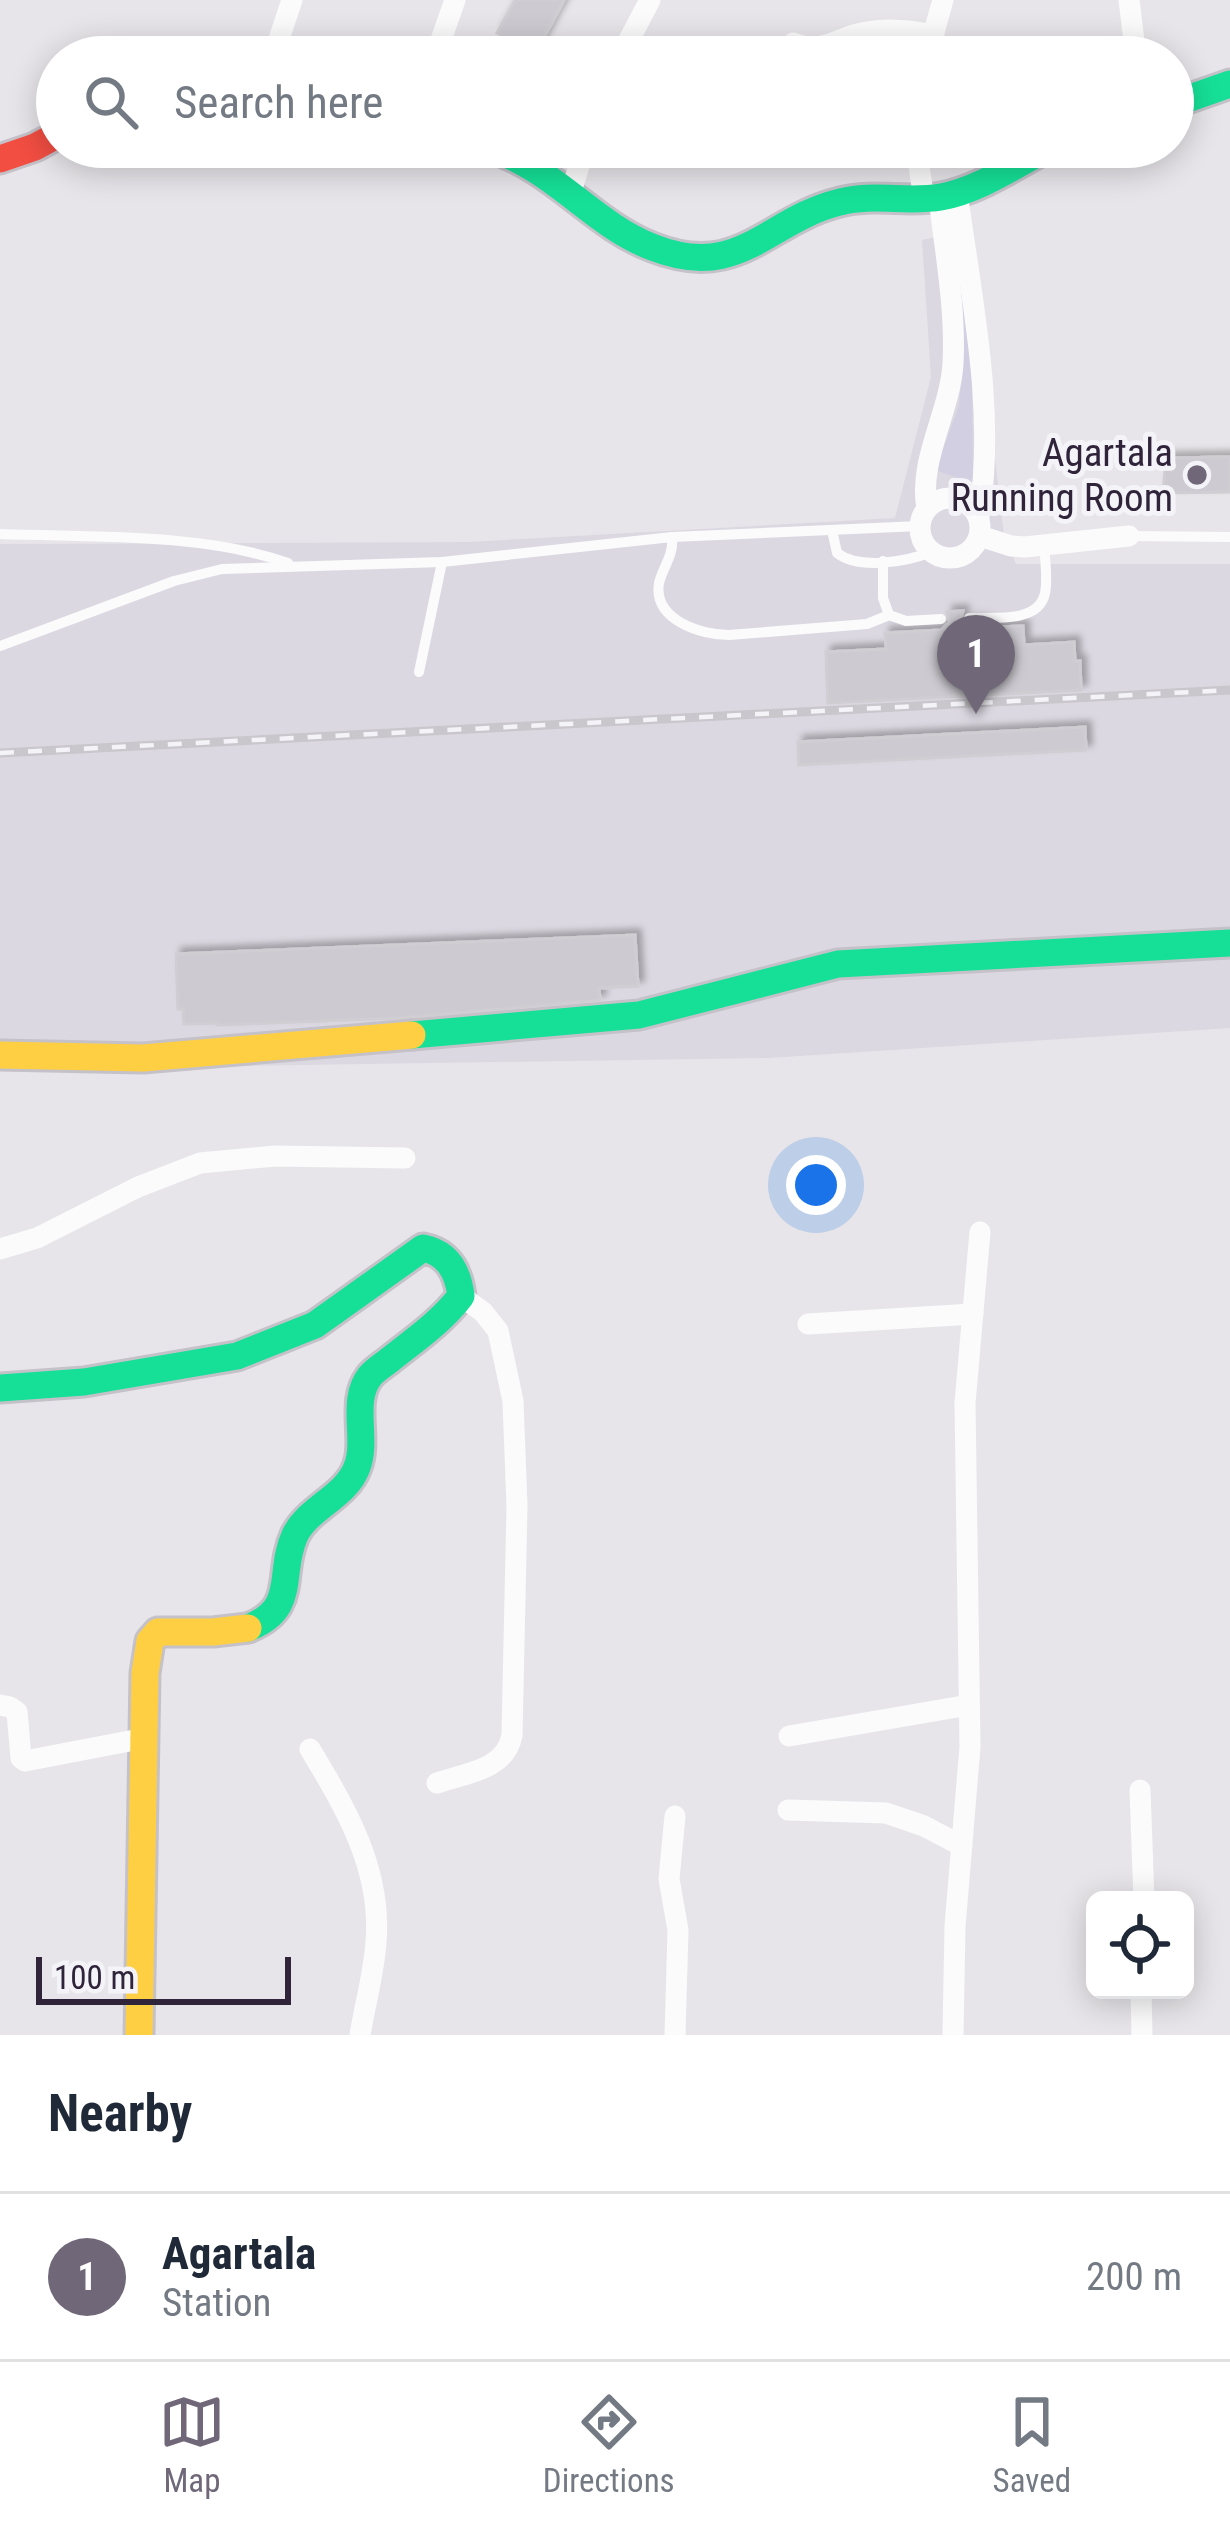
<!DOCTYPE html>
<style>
:root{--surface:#fff;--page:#f2f2f3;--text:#1f2937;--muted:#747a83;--line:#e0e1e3;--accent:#706878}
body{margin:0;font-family:"Roboto Condensed",sans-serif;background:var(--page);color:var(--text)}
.controls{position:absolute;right:36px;bottom:36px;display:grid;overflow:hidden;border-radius:18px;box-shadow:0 6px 30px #0003}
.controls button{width:108px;height:108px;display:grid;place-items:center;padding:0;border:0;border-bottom:3px solid var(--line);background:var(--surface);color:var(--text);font:60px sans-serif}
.scale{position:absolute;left:36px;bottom:30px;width:255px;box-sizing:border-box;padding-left:12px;border:6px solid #30243b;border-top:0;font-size:33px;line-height:42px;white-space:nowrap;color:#30243b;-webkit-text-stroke:9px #f4f3f8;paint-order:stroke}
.you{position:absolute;left:816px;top:1185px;width:42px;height:42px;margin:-30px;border:9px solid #fff;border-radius:50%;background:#1a73e8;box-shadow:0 0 0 18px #1a73e833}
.badge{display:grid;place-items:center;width:78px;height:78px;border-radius:50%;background:var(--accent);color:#fff;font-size:39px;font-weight:700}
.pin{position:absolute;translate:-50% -99px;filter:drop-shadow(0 3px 6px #0008)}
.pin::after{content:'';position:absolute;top:63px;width:42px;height:36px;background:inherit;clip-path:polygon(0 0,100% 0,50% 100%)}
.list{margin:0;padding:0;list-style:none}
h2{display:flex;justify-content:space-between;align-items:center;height:156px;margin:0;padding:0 48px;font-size:51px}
h2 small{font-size:39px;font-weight:400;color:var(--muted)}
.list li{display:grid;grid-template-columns:78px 1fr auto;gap:36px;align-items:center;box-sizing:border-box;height:168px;padding:0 48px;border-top:3px solid var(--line)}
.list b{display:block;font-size:45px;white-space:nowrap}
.list p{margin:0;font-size:39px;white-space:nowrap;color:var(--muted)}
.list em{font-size:39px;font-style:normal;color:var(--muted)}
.icon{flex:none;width:66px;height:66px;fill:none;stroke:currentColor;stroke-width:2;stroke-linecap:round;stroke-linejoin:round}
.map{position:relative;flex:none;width:1230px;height:2035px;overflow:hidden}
.search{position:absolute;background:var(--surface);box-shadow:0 6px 30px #0003;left:36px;right:36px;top:36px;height:132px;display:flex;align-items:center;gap:30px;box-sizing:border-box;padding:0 42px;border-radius:66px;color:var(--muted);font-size:45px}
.sheet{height:324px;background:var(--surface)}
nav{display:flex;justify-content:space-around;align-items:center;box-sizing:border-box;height:168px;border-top:3px solid var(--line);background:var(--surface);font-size:33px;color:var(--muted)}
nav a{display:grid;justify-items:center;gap:6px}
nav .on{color:var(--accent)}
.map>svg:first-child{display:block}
.built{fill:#dcd8e1}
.green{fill:#d1cfe1}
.building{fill:#cdcbd1;stroke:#d0ced2;stroke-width:3;filter:url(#shadow)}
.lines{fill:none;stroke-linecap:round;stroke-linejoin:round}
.fast-casing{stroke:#c5c1c9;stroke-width:33}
.slow-casing{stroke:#c5c1c9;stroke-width:33}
.jam-casing{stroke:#c5c1c9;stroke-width:33}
.lane{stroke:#fbfbfc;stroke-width:10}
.street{stroke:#fbfbfc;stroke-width:21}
.fast{stroke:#16e098;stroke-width:27}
.slow{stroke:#ffcf43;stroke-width:27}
.jam{stroke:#f24e42;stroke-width:27}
.rail-casing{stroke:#c9c7cb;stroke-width:9}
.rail{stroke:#f4f3f8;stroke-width:4.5;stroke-dasharray:14;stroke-linecap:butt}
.poi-dot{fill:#706878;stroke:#f4f3f8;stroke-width:4.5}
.labels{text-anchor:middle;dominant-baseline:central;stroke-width:10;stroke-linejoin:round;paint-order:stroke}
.poi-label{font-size:39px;fill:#30243b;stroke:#f4f3f8;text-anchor:end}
</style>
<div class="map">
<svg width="1230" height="2035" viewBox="0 0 1230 2035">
<defs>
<filter id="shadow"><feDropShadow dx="5.5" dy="-5.5" stdDeviation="3" flood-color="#0004"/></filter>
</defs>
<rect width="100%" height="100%" fill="#e7e5e9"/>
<!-- built -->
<path class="built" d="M968,230L1004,535L1016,564H1230V1028L769,1058L97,1068L0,1047V544L470,542L895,518L931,377L922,240Z"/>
<!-- green -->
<path class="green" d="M951,210L972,375L973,483L935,470L959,406L962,373Z"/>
<!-- building -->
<g class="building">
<path d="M515,0H564L535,54L497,33Z"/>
<path d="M1230,457V492L1163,493L1166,458Z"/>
<path d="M963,611L960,622L969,628L1023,626L1024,645L1074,642L1075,661H1080L1081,690L828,703L826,652L886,649L885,633L941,630L950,622L947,612Z"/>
<path d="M1085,727L1086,750L799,765L798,742Z"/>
<path d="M635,935L638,986L599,988L600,1000L400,1018L217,1025V1023L184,1024L183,1009H178L176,954Z"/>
</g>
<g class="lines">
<defs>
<g id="fast">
<path d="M1173,104L1230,84"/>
<path d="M488,147C556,169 591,223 652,247C740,282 766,220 840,202C873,193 907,203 941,197C979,190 1015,165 1049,147"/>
<path d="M412,1035L639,1015L838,964L1230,943"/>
<path d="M0,1388L84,1382L237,1356L315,1325L423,1248C448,1253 458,1272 461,1296C442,1321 416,1339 392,1358C385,1364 376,1369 370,1376C350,1401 368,1439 357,1467C346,1497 309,1507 295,1535C277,1574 299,1608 248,1628"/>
</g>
<g id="slow">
<path d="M0,1055L143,1058L412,1035"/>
<path d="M139,2035L145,1673L150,1641L158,1632H213L248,1628"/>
</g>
<path id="jam" d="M0,159L35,147L57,135"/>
</defs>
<!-- fast casing -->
<use href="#fast" class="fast-casing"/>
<!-- slow casing -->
<use href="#slow" class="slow-casing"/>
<!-- jam casing -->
<use href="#jam" class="jam-casing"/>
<!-- lane -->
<g class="lane">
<path d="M832,530L837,553C859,570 906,562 931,552"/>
<path d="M0,534C89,537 204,533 288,563"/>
<path d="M1129,536L1230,537"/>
<path d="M672,537C674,556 663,566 659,583C653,620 701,635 729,635L867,624L889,615"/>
<path d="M883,561V598L889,615L906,621L941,619"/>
<path d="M969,618C992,617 1039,624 1045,593C1048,578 1045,560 1044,544"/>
<path d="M0,646L174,581L222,569L442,562L672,537L920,526"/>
<path d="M419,672L442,562"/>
</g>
<!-- street -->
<g class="street">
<path d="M1129,0L1136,57"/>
<path d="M793,43C824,55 838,36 867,32C890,28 911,31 934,35"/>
<path d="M273,57L292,0"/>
<path d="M435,57L455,0"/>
<path d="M620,57L650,0"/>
<path d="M927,57L943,0"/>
<path d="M916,147L924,199"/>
<path d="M957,191C971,298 996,409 979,516"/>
<path d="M571,192L585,147"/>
<circle cx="950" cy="528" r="30"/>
<path d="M927,508C918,461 950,412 953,364C956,309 945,252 939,197"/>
<path d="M980,536L1011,546L1025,547L1129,536"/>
<path d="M0,1249L37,1238L138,1187L200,1163L275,1156L405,1158"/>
<path d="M808,1324L973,1314"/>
<path d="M0,1705L10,1707L17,1712L21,1758L25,1761L145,1738"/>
<path d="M789,1736L969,1705"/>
<path d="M310,1749C346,1809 382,1869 376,1942C374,1973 365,2004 360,2035"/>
<path d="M437,1783C466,1773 506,1770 512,1735L517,1506L513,1401L498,1331L483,1312L461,1296"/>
<path d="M1140,1790L1144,1900"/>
<path d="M788,1810L886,1813L924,1826L962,1846"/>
<path d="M1141,1990L1142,2035"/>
<path d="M675,2035L678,1930L669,1879L675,1816"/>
<path d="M953,2035L955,1926L970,1747L965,1403L980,1232"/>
</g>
<!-- fast -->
<use href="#fast" class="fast"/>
<!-- slow -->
<use href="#slow" class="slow"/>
<!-- jam -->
<use href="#jam" class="jam"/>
<defs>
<path id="rail" d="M0,753L1230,690"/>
</defs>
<!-- rail casing -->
<use href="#rail" class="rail-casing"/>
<!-- rail -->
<use href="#rail" class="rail"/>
</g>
<!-- markers -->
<circle class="poi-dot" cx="1197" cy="475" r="12"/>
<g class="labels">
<!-- poi labels -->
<g class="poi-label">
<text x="1173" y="453">Agartala<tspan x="1173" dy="45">Running Room</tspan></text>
</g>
</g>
</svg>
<div class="controls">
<button><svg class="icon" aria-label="locate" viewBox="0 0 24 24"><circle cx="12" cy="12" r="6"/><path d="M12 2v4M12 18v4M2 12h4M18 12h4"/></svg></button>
</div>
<div class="scale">100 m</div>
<div class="you"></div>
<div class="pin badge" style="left:976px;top:714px">1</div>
<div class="search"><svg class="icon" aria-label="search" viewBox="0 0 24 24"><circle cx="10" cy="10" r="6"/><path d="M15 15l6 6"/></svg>Search here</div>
</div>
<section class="sheet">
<h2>Nearby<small></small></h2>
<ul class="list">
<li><span class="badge">1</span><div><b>Agartala</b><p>Station</p></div><em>200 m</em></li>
</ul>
</section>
<nav>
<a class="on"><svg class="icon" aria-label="map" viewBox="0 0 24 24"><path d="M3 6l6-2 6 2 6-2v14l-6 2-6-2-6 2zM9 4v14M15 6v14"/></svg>Map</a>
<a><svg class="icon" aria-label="directions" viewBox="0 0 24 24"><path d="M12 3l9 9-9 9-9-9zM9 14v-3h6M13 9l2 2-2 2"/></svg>Directions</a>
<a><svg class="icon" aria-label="saved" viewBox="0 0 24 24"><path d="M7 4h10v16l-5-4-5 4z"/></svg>Saved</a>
</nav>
